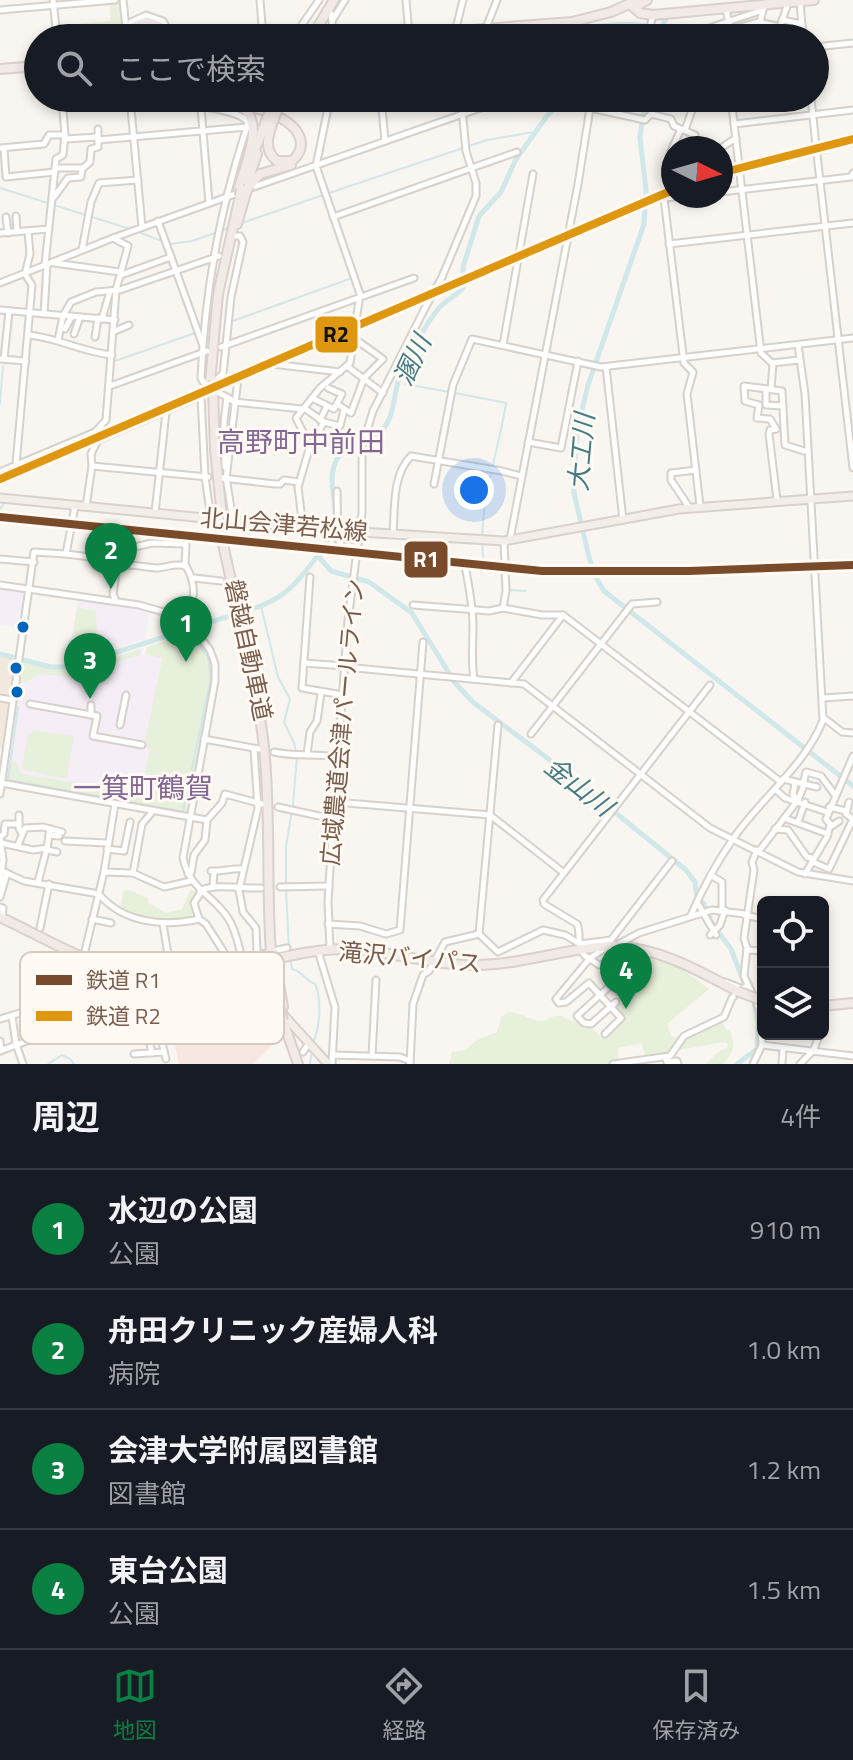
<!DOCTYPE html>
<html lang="ja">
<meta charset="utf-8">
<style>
:root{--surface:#171b24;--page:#20242c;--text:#f1f3f6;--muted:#9ea1a6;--line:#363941;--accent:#0b8043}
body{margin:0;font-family:"Titillium Web","Noto Sans JP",sans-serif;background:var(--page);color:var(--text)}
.controls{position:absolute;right:24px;bottom:24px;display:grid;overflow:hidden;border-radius:12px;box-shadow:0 4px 12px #0003}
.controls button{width:72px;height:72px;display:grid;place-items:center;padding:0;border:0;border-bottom:2px solid var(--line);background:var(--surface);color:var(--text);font:40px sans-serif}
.compass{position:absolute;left:661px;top:136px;width:72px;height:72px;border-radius:50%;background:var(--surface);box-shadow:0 4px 12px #0003;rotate:95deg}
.you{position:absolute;left:474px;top:490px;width:28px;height:28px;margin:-20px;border:6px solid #fff;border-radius:50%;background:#1a73e8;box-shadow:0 0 0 12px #1a73e833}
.badge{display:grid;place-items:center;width:52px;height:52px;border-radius:50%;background:var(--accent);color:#fff;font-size:26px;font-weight:700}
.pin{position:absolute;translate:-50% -66px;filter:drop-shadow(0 2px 4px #0008)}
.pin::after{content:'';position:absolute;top:42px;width:28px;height:24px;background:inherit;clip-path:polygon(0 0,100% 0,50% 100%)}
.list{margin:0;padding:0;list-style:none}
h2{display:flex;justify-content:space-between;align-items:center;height:104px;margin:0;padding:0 32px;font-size:34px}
h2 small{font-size:26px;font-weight:400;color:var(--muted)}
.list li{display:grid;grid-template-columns:52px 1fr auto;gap:24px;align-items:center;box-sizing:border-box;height:120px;padding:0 32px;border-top:2px solid var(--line)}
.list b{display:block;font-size:30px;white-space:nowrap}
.list p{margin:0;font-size:26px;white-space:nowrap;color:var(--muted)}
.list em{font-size:26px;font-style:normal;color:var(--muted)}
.icon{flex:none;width:44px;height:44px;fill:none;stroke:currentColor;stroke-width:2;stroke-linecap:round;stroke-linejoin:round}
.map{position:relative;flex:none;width:853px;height:1064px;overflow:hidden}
.search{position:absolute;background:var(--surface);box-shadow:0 4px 12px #0003;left:24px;right:24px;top:24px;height:88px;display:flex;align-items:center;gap:20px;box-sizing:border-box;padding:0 28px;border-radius:44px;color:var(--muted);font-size:30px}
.sheet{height:584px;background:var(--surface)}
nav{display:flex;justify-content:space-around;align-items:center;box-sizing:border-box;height:112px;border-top:2px solid var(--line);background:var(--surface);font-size:22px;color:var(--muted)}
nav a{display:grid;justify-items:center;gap:4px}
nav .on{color:var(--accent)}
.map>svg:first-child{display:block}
.residential{fill:#f2e8de}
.commercial{fill:#f6e8e1}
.education{fill:#f6eef6}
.green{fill:#e7f0db}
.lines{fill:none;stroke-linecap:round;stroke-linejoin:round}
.stream{stroke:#d0e8ea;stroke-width:2}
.river{stroke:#d0e8ea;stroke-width:5}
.minor-casing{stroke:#d7d1cb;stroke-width:9}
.major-casing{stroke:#dad1cc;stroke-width:11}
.highway-casing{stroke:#dad1cc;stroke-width:12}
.minor{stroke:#fefefd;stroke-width:5}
.major{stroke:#f3eee8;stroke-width:7}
.highway{stroke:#f2eae7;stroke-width:8}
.rail{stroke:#e6e3e7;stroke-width:2;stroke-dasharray:12 8;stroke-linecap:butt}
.minor-bridge-casing{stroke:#d7d1cb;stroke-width:9;stroke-linecap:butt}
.highway-bridge-casing{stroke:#dad1cc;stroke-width:12;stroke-linecap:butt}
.minor-bridge{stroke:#fefefd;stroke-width:5}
.highway-bridge{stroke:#f2eae7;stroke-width:8}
.rail-1-casing{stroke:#fffaf3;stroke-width:14}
.rail-2-casing{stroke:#fffaf3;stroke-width:14}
.rail-1{stroke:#7a4b2a;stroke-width:8}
.rail-2{stroke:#de970f;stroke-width:8}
.bus-dot{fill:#0065bd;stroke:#fffaf3;stroke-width:3}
.labels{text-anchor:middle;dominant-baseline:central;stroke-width:6;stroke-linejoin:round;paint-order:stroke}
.street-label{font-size:24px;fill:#7a5c4d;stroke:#fffaf3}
.water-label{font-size:26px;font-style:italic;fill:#437c86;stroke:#fffaf3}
.quarter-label{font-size:28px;fill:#846695;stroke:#fffaf3}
.key{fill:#fffaf3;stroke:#d7cbc1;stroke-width:2}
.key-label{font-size:22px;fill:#7a5c4d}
.line-badge{stroke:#fffaf3;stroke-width:3}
.badge-label{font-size:22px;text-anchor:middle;font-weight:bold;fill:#fff}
.pale-badge-label{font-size:22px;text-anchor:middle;font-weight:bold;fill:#111}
</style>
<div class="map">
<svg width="853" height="1064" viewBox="0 0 853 1064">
<rect width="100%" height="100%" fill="#f9f5f0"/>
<!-- residential -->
<path class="residential" d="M0,656L16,660L2,748H0Z"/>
<!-- commercial -->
<path class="commercial" d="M242,973L269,1002L281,1036L253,1064H179L167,1008L179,1002L180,984H201Z"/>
<!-- education -->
<g class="education">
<path d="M0,588L27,592L22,628L0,624Z"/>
<path d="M78,599L150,611L145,639L118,648L81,645L72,638Z"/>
<path d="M143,648L142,655L161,658L157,683L209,695L185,811L5,776L23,662L41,668L67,670Z"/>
</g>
<!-- green -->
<g class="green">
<path d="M122,3L124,29L121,38H59L58,26L111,21L110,4Z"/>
<path d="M77,607L96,611L97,641L94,646L80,643L72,637Z"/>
<path d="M193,631L208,651L212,676L188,809L185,814L120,802L117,799L121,793L152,799L155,785L181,790L182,785L144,777L150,749L144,747L162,658L145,655L147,647Z"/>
<path d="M141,649L139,655L70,677L39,674L32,679L22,682L17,699L23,662L68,671Z"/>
<path d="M33,730L74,736L67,779L25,770L22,766L28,734H32Z"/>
<path d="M12,761L16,762L21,774L113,789L116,796L111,797L113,801L10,781L7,777Z"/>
<path d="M191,889L197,893L193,902L197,917C172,926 144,918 120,911L123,892L128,890L148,898V903L166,913L182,909Z"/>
<path d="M636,951L675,964L709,989L667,1024L672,1038L722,1021L725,1028L730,1031C736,1047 734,1052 723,1064H706L718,1052L727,1048L728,1044L724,1042L645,1056L642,1043L618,1048L619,1062L604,1064H449L452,1052L465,1050L477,1040L497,1032L501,1017L508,1012C519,1012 528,1019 539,1021C547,1022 550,1016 557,1016C568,1015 559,1018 569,1020C582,1024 591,1024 601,1038L608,1037L624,1016L616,1006L624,1002L625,993L633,985L627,969L630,955Z"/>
</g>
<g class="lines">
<!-- stream -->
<g class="stream">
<path d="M550,38V31C580,27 633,17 661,28"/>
<path d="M0,188L130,229"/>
<path d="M329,193L487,140L534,132"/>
<path d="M242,223L323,195"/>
<path d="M136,231L164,242"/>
<path d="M170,244L192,241L229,228"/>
<path d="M230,322L352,278"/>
<path d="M414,349L424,353L405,384L449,392"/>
<path d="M115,361L198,332"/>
<path d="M455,393L506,403C498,456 476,509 484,563"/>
<path d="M0,404L3,366"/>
<path d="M0,475L104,431L105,424"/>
<path d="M0,509L5,502"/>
<path d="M485,568L502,570L503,582"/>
<path d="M507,590L526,591"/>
<path d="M261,606L278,677L290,699L284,722L294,743L297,756L293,805L286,846V884"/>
<path d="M18,707L8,780L183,812L211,677L208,657L188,630"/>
<path d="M286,890L289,948"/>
<path d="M290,958L292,969C302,971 305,980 315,984C322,1000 320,1027 313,1043"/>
<path d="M48,1064L62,1055L70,1059L74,1064"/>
<path d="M310,1064L312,1050"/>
</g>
<!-- river -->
<g class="river">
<path d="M658,38L659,31L669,14"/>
<path d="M645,98L640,138L646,190L644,224L588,385L578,426L574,471V493L589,557L595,576L604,591L853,786"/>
<path d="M318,556L331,571L369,582L412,613L455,683L474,703L558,766L686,870L695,882L697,898L704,904L713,925L731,949L746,988"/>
<path d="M0,654L51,667H70L261,606C268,602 277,599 283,594C299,582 334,539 335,520C337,499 326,479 337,459C346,442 371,443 383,429C396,414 393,389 402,371C412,350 424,326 439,308C446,300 456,296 463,288V267L479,216L501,192L516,159L547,116L554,109L584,98"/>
<path d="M737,1064L757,1049L758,1025L754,1000"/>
</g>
<defs>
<g id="minor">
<path d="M53,0L57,38"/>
<path d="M123,0L126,28"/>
<path d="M260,0L263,38"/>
<path d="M406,0L409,35"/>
<path d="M800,2L803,38"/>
<path d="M726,9L732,38"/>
<path d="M0,10L115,0"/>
<path d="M331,14L334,38"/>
<path d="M782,20L802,24"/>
<path d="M332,21L345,0"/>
<path d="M540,25L541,38"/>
<path d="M730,30L759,22L780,27L788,3"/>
<path d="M122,38L131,22L146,15L163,21L173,38"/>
<path d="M293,38L319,0"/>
<path d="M456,38L457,24L463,0"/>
<path d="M482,38L497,0"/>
<path d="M648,38L652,18"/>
<path d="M679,38L763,10L764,5"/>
<path d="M756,38L763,10"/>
<path d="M815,47L853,43"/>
<path d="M130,98L142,227"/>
<path d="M171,98C191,108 237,108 248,122C244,138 238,154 234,170C215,237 204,309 201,378L203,382L208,383"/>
<path d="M381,98L385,141"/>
<path d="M731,98L761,353L773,364L771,389"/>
<path d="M811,98L816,146"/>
<path d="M329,104L347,106L354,100L382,106"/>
<path d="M201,108L209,203"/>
<path d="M734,124L853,110"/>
<path d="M685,130L692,110L691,98"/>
<path d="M65,139L98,137"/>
<path d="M98,140L247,127"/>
<path d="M0,148L44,144L49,135H65L62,98"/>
<path d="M4,148L6,177L55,172"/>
<path d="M721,148L736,138"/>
<path d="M825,149L820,150L817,155L853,468"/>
<path d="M55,168H82"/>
<path d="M671,171L670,153L681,129"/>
<path d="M248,189L509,98"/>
<path d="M721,192L851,177L853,173"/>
<path d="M686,196L664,198L684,363L693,372L687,394L700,506"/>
<path d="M54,197L68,178L81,177L82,169L90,162L91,149L98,147V129"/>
<path d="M16,216L17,232"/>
<path d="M6,217L8,233"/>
<path d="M333,217L517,152"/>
<path d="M158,221L202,343"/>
<path d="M0,233L49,229"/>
<path d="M669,244L853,223"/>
<path d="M82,250L91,202L99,183L138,180"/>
<path d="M54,263L120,272"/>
<path d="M45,265L56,159L63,155L65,135"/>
<path d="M121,275L171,257"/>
<path d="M442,277L476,196V183L466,151L461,98"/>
<path d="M0,283L113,238L238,193"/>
<path d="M0,310L115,320"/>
<path d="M44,314L47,265"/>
<path d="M102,319L110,291"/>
<path d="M65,329L72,316"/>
<path d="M115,331L129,325"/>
<path d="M74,334L80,317"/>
<path d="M29,335C58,338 83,352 112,355"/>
<path d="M95,337L98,318"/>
<path d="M58,340L63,316L71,302L96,292L120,290L219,256"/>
<path d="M503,345L533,174"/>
<path d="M221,347L414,278"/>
<path d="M0,359L26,361"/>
<path d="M4,359L9,311"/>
<path d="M772,363L799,360"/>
<path d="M348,367L383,393"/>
<path d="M606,367L623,520"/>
<path d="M216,380L223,374L231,297L243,242L240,236H236"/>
<path d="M110,386L207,351"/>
<path d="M766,389V405L783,406"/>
<path d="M216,391L235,402L302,409"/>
<path d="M207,393L98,440L91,454L92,466L208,477"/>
<path d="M201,396L205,477L211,518"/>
<path d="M312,398L334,409L342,394L328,388"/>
<path d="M337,404L351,413L364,378L383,359L355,339"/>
<path d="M304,408L324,422L340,426L344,410"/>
<path d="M320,420L327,406"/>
<path d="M776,429L770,419L757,418L759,405L745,401L744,386L782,391L785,445L804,451"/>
<path d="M776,429L770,430L769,434L777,500"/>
<path d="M528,442L561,448L578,361"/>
<path d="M311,445L324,422"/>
<path d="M16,464L32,285L25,274L30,254L28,231"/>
<path d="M225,467L224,422L227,397"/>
<path d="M0,472L95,432L106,420L116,290L128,246L113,238"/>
<path d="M226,477L233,521"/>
<path d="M222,478L275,484H280L284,480L299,482"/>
<path d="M226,479L238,379L272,364L340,372"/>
<path d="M434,484L453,385L472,339L601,367L853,338"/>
<path d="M337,491L338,540L342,546L357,547"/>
<path d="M86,507L92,466"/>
<path d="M689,507L671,480V473L696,470"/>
<path d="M155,513L166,412"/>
<path d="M303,528L298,487L310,446L296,418L320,388L350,363L360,294L316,166L330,98"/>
<path d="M393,534C395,508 392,475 411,456L502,471L521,476"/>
<path d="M510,539L578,184L590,108L645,120L651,114L671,119L674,126L695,135L694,140L712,148"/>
<path d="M104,545L130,548L152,543L186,544L185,566"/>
<path d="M66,554L90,557L96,566L117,567L113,594L116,601"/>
<path d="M0,559L34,562"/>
<path d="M125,564L130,548"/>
<path d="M465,566C469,586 473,606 473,626C473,644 471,660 474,679"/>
<path d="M117,567C130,562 145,568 158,568C168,567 175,563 186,566C196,583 196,602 185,620"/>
<path d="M310,577L302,688L343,695"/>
<path d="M194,578L221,581"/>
<path d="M0,585L139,605L178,616L191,625L210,650L215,664V681L183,858C190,890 212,894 228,918C237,931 239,950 244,965"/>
<path d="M413,605L489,611L503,608L506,591L504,541"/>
<path d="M503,608L542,615H563L781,782"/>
<path d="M304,663L345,666"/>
<path d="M345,667L524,684L710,828L798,872L853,881"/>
<path d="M511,683L563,615"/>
<path d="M0,698L13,700"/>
<path d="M823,698L853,696"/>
<path d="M30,704L97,716L93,736L142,745"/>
<path d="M91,705V715"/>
<path d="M824,718L842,732L853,733"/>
<path d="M120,725L126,695"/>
<path d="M531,734L632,604L657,602"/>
<path d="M204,739L259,749"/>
<path d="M254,749L258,808L239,890L243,912L256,928L257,952L262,954L268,953"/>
<path d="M274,752C295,757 316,753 338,757"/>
<path d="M307,754L310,732L317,721L321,693"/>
<path d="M783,779L817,787"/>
<path d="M1,783L207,820"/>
<path d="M795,783L793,795L798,800"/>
<path d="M803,785L806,772L821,776L835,795"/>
<path d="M775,789L785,798L827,812"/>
<path d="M0,794L34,552L66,554L75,506"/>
<path d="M335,802L490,815L564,873"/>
<path d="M849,802L846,814L853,819"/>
<path d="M278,807L333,819"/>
<path d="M829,807L846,811"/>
<path d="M19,815V828L21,832"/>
<path d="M784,818L828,834"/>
<path d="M839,821L832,826L826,819L853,756"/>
<path d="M798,822L805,802"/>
<path d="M775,829L788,830L807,857L812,858V863"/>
<path d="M49,835L59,836"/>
<path d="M0,837L3,860L0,884"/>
<path d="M0,837L4,834L5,824H19"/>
<path d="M65,841L107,843"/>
<path d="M1,843L33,850L47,848L38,882"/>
<path d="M18,845L25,828L43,827L62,832"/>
<path d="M47,848L50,829"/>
<path d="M107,849L124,851L130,822"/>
<path d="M47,850L57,852"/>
<path d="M759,851L798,800L804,785"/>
<path d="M813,862L829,869L853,819"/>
<path d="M0,870L24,881L99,894C123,923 164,927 199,919L206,924L232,965"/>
<path d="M211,871C223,872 230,868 243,869"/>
<path d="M104,872L133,873L164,887L191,881"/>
<path d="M133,873L142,824L153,811"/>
<path d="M188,874L191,873L194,855L205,840L207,820L222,803L225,794L262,804"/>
<path d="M805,874L827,837L830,825"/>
<path d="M712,876L722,882V910"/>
<path d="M213,887L214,871"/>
<path d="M280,887L329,886"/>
<path d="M200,891C212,883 246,889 261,888"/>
<path d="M0,897L7,873"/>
<path d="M697,902L716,935"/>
<path d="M0,907L3,908L2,918"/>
<path d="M691,915C702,890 717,862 733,839C759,800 806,765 823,720L805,394L798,345"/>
<path d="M745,915L763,919"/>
<path d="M92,919L111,923"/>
<path d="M199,919L194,903L201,892"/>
<path d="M163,924L171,973"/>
<path d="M328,924L360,926L386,934L400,930L423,642"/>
<path d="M40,928L49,884"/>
<path d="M479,934L498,725"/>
<path d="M710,935L720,925L725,910"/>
<path d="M615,946L639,933L712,910L745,914"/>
<path d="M330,949L328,902L331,852L348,620L362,513V447L373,411L424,310"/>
<path d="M277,950L287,948"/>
<path d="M747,950L763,951"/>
<path d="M318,951L335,1007L332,1064"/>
<path d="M83,959L104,872L115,804"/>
<path d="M725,982L743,989L748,985"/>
<path d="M612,985L621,993"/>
<path d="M62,989L68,1029"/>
<path d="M76,992L80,1026"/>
<path d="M86,993L90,1024"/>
<path d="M99,995L103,1021"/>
<path d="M132,997L134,1015"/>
<path d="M149,999L151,1011"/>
<path d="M616,1002L591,1024L584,1023L577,1016L623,974L605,964L599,965C594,961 584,957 582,952C577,944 581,933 577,924L544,904L543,900L710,685"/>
<path d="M559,1003L566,1002L589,983L621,1018L605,1034"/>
<path d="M559,1003L556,999L590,958L604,949"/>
<path d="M53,1010L56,1032"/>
<path d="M154,1010L166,1059"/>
<path d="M43,1011L46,1034"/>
<path d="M46,1011L51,995L62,989L115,997L118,1018"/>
<path d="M27,1013L31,1038"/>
<path d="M143,1013L152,1053"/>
<path d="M12,1016L16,1044L23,1064"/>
<path d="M0,1019L20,1013L78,1007"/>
<path d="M0,1041L1,1051"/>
<path d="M762,1045L853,1056"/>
<path d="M0,1051L46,1034L175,1004L179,995L177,981"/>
<path d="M303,1052L309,1043"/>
<path d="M134,1054L164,1052"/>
<path d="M333,1055L400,1057L410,1061"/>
<path d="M372,1056L376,980"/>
<path d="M665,1057L667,1062L677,1061L678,1064"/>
<path d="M410,1064L413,1004L423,975L429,971L445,942L479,934L498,952L543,930L565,935L580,944L611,940L672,861"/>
<path d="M613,1064L670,1056L684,1036L724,1017L732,998L738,992"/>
<path d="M753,1064L762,1045L760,1010L744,976L747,948L744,938L754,870L752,862L757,850"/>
<path d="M782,1064L783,1048"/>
<path d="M800,1064L813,1051L820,1034"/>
</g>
<g id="major">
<path d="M0,498L328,530L504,541L679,509L853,496"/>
<path d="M244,966L250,978L328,1064"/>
</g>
<g id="highway">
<path d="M631,5L640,13L653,15L814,0"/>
<path d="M634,7L647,0"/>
<path d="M128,38L134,27L145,22L158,26L164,38"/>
<path d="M311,38L334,0"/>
<path d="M372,38L572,22L611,12L638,0"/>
<path d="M0,69L38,66"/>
<path d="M206,98C231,102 291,110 300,138C303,148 299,155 292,161H277C263,150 268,136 273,121"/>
<path d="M240,99L259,98"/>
<path d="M272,107L276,98"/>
<path d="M252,158L267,118"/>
<path d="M247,183L257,154"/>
<path d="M249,186L260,174L291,165"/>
<path d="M238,191C244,167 267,121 240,106"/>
<path d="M237,224L246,193"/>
<path d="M210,383L218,294L240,196"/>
<path d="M213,390L215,450L222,516"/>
<path d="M223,544C237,611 256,678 264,747C271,815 266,885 271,954"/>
<path d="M0,917C45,938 91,967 140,975C200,984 265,956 325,950C376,945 426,966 476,965C523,965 568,947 614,946C660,948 697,970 737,991"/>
<path d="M276,965L283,1007"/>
<path d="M823,1006L853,1003"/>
<path d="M283,1021L298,1064"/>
</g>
</defs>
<!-- minor casing -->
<use href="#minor" class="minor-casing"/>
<!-- major casing -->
<use href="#major" class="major-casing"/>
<!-- highway casing -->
<use href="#highway" class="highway-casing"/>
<!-- minor -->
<use href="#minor" class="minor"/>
<!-- major -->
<use href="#major" class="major"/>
<!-- highway -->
<use href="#highway" class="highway"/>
<!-- rail -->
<g class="rail">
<path d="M721,173L853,139"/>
<path d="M0,479L673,190"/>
</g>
<defs>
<path id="minor-bridge" d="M424,310L442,277"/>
<g id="highway-bridge">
<path d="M267,118L272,107"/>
<path d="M273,121L278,108"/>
<path d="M246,193L249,186"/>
<path d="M240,196L241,189"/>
<path d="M213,390L214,381"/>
<path d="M218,515L223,544"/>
<path d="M274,953L276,965"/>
<path d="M737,991L763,1001"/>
<path d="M278,1002L283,1021"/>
</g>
</defs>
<!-- minor-bridge casing -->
<use href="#minor-bridge" class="minor-bridge-casing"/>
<!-- highway-bridge casing -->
<use href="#highway-bridge" class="highway-bridge-casing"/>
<!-- minor-bridge -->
<use href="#minor-bridge" class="minor-bridge"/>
<!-- highway-bridge -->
<use href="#highway-bridge" class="highway-bridge"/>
<defs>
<path id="rail-1" d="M0,517L542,571H688L853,565"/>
<g id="rail-2">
<path d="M721,173L853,139"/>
<path d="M0,479L673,190"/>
</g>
</defs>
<!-- rail-1 casing -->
<use href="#rail-1" class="rail-1-casing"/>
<!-- rail-2 casing -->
<use href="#rail-2" class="rail-2-casing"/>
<!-- rail-1 -->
<use href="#rail-1" class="rail-1"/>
<!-- rail-2 -->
<use href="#rail-2" class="rail-2"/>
</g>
<!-- markers -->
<g class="bus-dot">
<circle cx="23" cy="627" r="7"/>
<circle cx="16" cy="668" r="7"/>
<circle cx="17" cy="692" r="7"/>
</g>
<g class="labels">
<!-- street labels -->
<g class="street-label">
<text transform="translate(284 524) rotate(5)">北山会津若松線</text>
<text transform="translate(249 650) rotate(78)">磐越自動車道</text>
<text transform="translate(342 722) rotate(-85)">広域農道会津パールライン</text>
<text transform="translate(410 957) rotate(5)">滝沢バイパス</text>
</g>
<!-- water labels -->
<g class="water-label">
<text transform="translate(412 360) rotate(-65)">溷川</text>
<text transform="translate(581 452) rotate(-85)">大工川</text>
<text transform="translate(579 786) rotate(38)">金山川</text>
</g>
<!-- quarter labels -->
<g class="quarter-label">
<text x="301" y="441">高野町中前田</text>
<text x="143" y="787">一箕町鶴賀</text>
</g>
</g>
<!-- legend -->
<rect x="20" y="952" width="264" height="92" rx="12" class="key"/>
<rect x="36" y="975" width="36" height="10" fill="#7a4b2a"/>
<rect x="36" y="1011" width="36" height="10" fill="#de970f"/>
<g class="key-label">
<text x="86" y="988">鉄道 R1</text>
<text x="86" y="1024">鉄道 R2</text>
</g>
<g class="line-badge">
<rect x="314" y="315" width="45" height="39" rx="8" fill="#de970f"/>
<rect x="403" y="540" width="46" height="39" rx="8" fill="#7a4b2a"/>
</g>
<g class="badge-label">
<text x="426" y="567">R1</text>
</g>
<g class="pale-badge-label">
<text x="336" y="342">R2</text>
</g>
</svg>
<div class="controls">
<button><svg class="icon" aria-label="locate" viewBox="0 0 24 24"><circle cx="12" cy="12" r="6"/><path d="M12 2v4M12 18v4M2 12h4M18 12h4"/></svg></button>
<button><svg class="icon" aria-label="layers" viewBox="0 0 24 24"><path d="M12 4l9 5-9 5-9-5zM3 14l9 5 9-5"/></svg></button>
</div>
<svg class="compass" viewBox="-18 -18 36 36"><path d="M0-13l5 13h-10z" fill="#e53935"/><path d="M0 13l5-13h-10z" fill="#9ea1a6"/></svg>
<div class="you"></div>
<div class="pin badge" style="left:186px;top:662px">1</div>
<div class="pin badge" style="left:111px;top:589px">2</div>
<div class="pin badge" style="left:90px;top:699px">3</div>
<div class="pin badge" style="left:626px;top:1009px">4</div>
<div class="search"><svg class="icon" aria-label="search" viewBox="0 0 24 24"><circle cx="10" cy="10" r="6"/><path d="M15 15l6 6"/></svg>ここで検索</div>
</div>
<section class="sheet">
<h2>周辺<small>4件</small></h2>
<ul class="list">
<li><span class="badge">1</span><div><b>水辺の公園</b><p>公園</p></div><em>910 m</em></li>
<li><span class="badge">2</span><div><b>舟田クリニック産婦人科</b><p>病院</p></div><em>1.0 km</em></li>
<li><span class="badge">3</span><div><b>会津大学附属図書館</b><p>図書館</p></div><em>1.2 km</em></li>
<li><span class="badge">4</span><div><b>東台公園</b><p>公園</p></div><em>1.5 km</em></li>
</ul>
</section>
<nav>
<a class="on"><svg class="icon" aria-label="map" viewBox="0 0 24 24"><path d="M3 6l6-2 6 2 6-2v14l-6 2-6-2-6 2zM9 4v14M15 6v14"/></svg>地図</a>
<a><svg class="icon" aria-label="directions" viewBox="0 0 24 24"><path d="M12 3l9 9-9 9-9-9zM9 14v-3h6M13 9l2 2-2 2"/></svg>経路</a>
<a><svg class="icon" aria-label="saved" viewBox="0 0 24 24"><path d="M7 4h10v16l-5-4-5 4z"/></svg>保存済み</a>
</nav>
